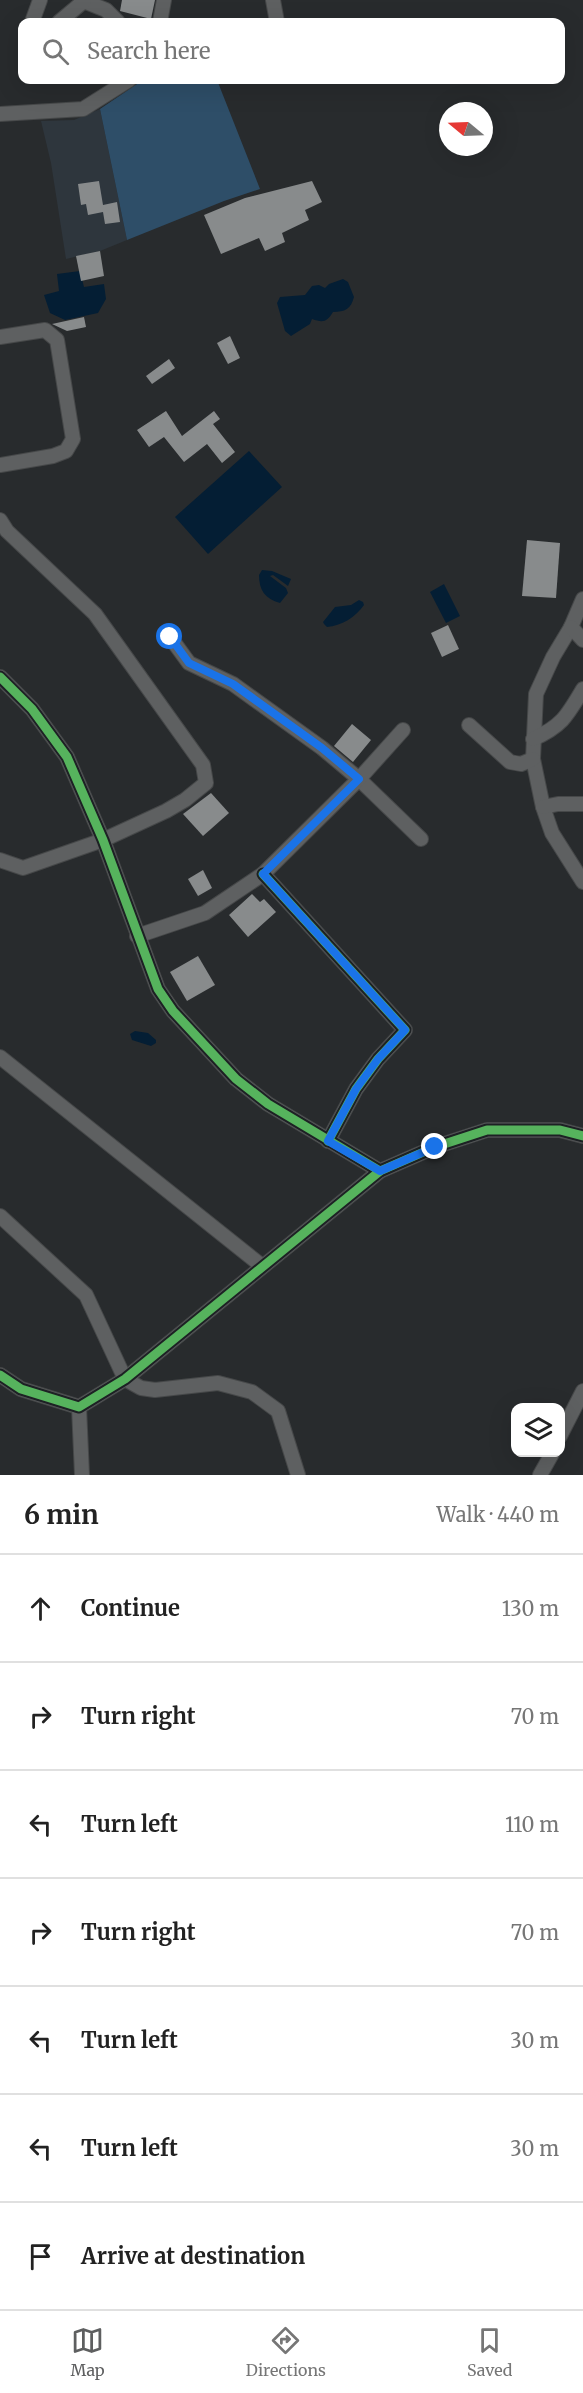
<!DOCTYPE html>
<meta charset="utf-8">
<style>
:root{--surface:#fff;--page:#f2f2f2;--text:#222;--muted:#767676;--line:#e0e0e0;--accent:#5e5f60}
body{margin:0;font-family:Merriweather,serif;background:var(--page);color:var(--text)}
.controls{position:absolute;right:18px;bottom:18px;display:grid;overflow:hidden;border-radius:12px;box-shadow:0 6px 24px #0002}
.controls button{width:54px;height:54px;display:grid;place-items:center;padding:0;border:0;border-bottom:2px solid var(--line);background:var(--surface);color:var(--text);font:30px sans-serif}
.compass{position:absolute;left:439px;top:102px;width:54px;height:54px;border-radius:50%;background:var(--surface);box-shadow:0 6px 24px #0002;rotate:289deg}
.stop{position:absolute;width:18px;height:18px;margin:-14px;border:4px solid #1a73e8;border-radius:50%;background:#fff}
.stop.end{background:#1a73e8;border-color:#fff;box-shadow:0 2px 6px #0008}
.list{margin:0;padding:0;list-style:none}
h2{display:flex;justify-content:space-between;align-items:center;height:78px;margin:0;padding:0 24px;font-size:26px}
h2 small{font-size:20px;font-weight:400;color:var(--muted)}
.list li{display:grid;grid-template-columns:39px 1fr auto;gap:18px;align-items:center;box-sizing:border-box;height:108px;padding:0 24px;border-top:2px solid var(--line)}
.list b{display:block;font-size:22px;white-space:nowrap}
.list em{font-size:20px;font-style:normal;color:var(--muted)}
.icon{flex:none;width:33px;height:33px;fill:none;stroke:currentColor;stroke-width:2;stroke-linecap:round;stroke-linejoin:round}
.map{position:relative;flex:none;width:583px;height:1475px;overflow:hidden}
.search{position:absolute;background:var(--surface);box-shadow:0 6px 24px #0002;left:18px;right:18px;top:18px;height:66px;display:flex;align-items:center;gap:15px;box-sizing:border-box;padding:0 21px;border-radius:12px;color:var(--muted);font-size:22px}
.sheet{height:834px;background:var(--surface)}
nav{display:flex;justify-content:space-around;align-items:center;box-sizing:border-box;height:84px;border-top:2px solid var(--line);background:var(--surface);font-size:16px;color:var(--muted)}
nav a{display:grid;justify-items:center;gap:3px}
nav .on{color:var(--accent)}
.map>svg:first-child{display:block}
.built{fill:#2e363d}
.green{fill:#2e4e68}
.water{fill:#041e34}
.building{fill:#888b8c}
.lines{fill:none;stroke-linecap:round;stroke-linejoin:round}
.minor-casing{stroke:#464849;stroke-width:16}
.minor{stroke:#5e6061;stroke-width:14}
.cycleway-casing{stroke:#1d2124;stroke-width:13}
.cycleway{stroke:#56b35d;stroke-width:9}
.route{stroke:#1a73e8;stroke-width:8}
</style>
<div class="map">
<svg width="583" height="1475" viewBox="0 0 583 1475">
<rect width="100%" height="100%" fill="#282b2d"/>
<!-- built -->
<path class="built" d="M100,109L127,240L100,251L66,259L51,163L41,121L74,120Z"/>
<!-- green -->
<path class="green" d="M143,80H217L260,189L224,201L127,240L100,109Z"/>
<!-- water -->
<g class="water">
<path d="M80,271L84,287L104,284L106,299L98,313L65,320L50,313L44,295L59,291L57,274Z"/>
<path d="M343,279L348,282L354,297C351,309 345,312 333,312C327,322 323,323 312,319L310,324L291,336L285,331L277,303L280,297L305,295L312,286L319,285L325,288L329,284Z"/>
<path d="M249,451L282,487L208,554L175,517Z"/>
<path d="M262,570L272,571L291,579L288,586L273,575L270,576L286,588L288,593L280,603C265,599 259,590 259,575Z"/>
<path d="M444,584L460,616L446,623L430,592Z"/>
<path d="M359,600L363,602L364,605C356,617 341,626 327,627L324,624L323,622L335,607L351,605Z"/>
<path d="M135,1031L148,1033L156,1040V1043L151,1046L132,1040L130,1034Z"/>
</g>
<!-- building -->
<g class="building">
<path d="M122,0H155L151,19L120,11Z"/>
<path d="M99,181L103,205L117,202L120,222L105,224L103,212L88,215L86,204L81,205L78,184Z"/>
<path d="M312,181L322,202L305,210L309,220L282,233L285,242L265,251L259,238L221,254L204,215L245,198Z"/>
<path d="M100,251L104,276L81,281L76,256Z"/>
<path d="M84,317L86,327L67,331L52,324Z"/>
<path d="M230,336L240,358L228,364L217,343Z"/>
<path d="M169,359L175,368L152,384L146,376Z"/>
<path d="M166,411L182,436L214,411L220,419L213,424L235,452L222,463L207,444L184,462L164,437L149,447L137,430Z"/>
<path d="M527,540L560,543L556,598L522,596Z"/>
<path d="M448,625L459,649L442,657L431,633Z"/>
<path d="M352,724L371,740L353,762L334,746Z"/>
<path d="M211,793L229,813L203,836L183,814Z"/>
<path d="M203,870L212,888L198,896L188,879Z"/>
<path d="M252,894L260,902L264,899L276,912L248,937L229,915Z"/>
<path d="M198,956L215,985L187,1001L170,972Z"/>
</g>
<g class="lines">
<defs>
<g id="minor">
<path d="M81,0L106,10L118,22"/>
<path d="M273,0L277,22"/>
<path d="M32,22L40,0"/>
<path d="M59,22L84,1"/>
<path d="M160,22L164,0"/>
<path d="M0,114L83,109L129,80"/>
<path d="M0,337L45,330L57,340L73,439L66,451L53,456L0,465"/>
<path d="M0,520L7,531L95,614L203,765L206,783L185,800L166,811L103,840L23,868L0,860"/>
<path d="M583,599L571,627L553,657L536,694L533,759L543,807L552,833L583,882"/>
<path d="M571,627L583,640"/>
<path d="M170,637L189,663L233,684L322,748L359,779L421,839"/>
<path d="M0,677L32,709L67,757L103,840L158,989L173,1011L236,1079L268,1104L380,1171"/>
<path d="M469,725L510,762L521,764L533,759"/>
<path d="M533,739C562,726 567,716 583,689"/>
<path d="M543,807L558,804H583"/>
<path d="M263,874L405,1030L378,1059L356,1089L328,1141"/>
<path d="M137,936L205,913L263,874L359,779L403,730"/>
<path d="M0,1057L262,1266"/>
<path d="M0,1216L86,1295L125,1379L141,1388L155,1390L218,1383L252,1392L278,1411L298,1475"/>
<path d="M0,1375L21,1389L79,1407L125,1379L380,1171L435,1147L487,1130H560L583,1136"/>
<path d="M79,1407L82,1475"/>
<path d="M560,1436L583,1391"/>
<path d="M540,1475L553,1452"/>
</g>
</defs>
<!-- minor casing -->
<use href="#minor" class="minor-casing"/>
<!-- minor -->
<use href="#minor" class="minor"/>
<defs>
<g id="cycleway">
<path d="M0,677L32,709L67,757L103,840L158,989L173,1011L236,1079L268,1104L380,1171"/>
<path d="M263,874L405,1030L378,1059L356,1089L328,1141"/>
<path d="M0,1375L21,1389L79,1407L125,1379L380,1171L435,1147L487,1130H560L583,1136"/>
</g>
</defs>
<!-- cycleway casing -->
<use href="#cycleway" class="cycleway-casing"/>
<!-- cycleway -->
<use href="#cycleway" class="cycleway"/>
</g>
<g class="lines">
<!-- route -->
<path class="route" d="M170,637L189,663L233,684L322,748L359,779L263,874L405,1030L378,1059L356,1089L328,1141L380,1171L435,1147"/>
</g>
</svg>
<div class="controls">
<button><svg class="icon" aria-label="layers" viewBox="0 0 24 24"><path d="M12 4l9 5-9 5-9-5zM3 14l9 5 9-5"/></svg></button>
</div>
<svg class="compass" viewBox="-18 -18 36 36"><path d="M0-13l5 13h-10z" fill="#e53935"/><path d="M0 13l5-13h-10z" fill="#767676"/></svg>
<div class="stop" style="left:170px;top:637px"></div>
<div class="stop end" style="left:435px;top:1147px"></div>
<div class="search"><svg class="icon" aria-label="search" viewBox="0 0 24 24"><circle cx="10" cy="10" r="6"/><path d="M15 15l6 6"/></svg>Search here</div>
</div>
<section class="sheet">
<h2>6 min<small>Walk · 440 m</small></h2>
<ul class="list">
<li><svg class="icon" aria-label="ahead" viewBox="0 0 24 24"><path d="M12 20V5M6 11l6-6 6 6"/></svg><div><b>Continue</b></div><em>130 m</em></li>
<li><svg class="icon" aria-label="right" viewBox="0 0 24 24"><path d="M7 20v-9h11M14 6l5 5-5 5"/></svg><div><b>Turn right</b></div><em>70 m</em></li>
<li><svg class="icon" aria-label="left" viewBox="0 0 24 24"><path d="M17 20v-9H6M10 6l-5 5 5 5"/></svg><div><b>Turn left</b></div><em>110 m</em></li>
<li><svg class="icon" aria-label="right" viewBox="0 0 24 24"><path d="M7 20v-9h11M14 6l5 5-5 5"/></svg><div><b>Turn right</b></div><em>70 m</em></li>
<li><svg class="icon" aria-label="left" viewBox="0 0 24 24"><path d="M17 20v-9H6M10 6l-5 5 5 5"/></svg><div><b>Turn left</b></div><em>30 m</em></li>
<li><svg class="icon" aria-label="left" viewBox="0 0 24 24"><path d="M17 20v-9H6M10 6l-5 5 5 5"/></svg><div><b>Turn left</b></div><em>30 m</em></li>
<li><svg class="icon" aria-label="arrive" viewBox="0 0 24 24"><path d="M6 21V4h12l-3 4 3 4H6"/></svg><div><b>Arrive at destination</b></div></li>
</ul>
</section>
<nav>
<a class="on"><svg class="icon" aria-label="map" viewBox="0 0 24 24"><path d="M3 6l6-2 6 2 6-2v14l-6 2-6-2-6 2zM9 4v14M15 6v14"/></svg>Map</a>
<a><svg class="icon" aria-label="directions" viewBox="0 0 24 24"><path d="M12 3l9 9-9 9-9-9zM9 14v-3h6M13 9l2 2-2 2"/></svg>Directions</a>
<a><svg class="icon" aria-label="saved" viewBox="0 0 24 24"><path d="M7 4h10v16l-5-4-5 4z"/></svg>Saved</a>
</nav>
